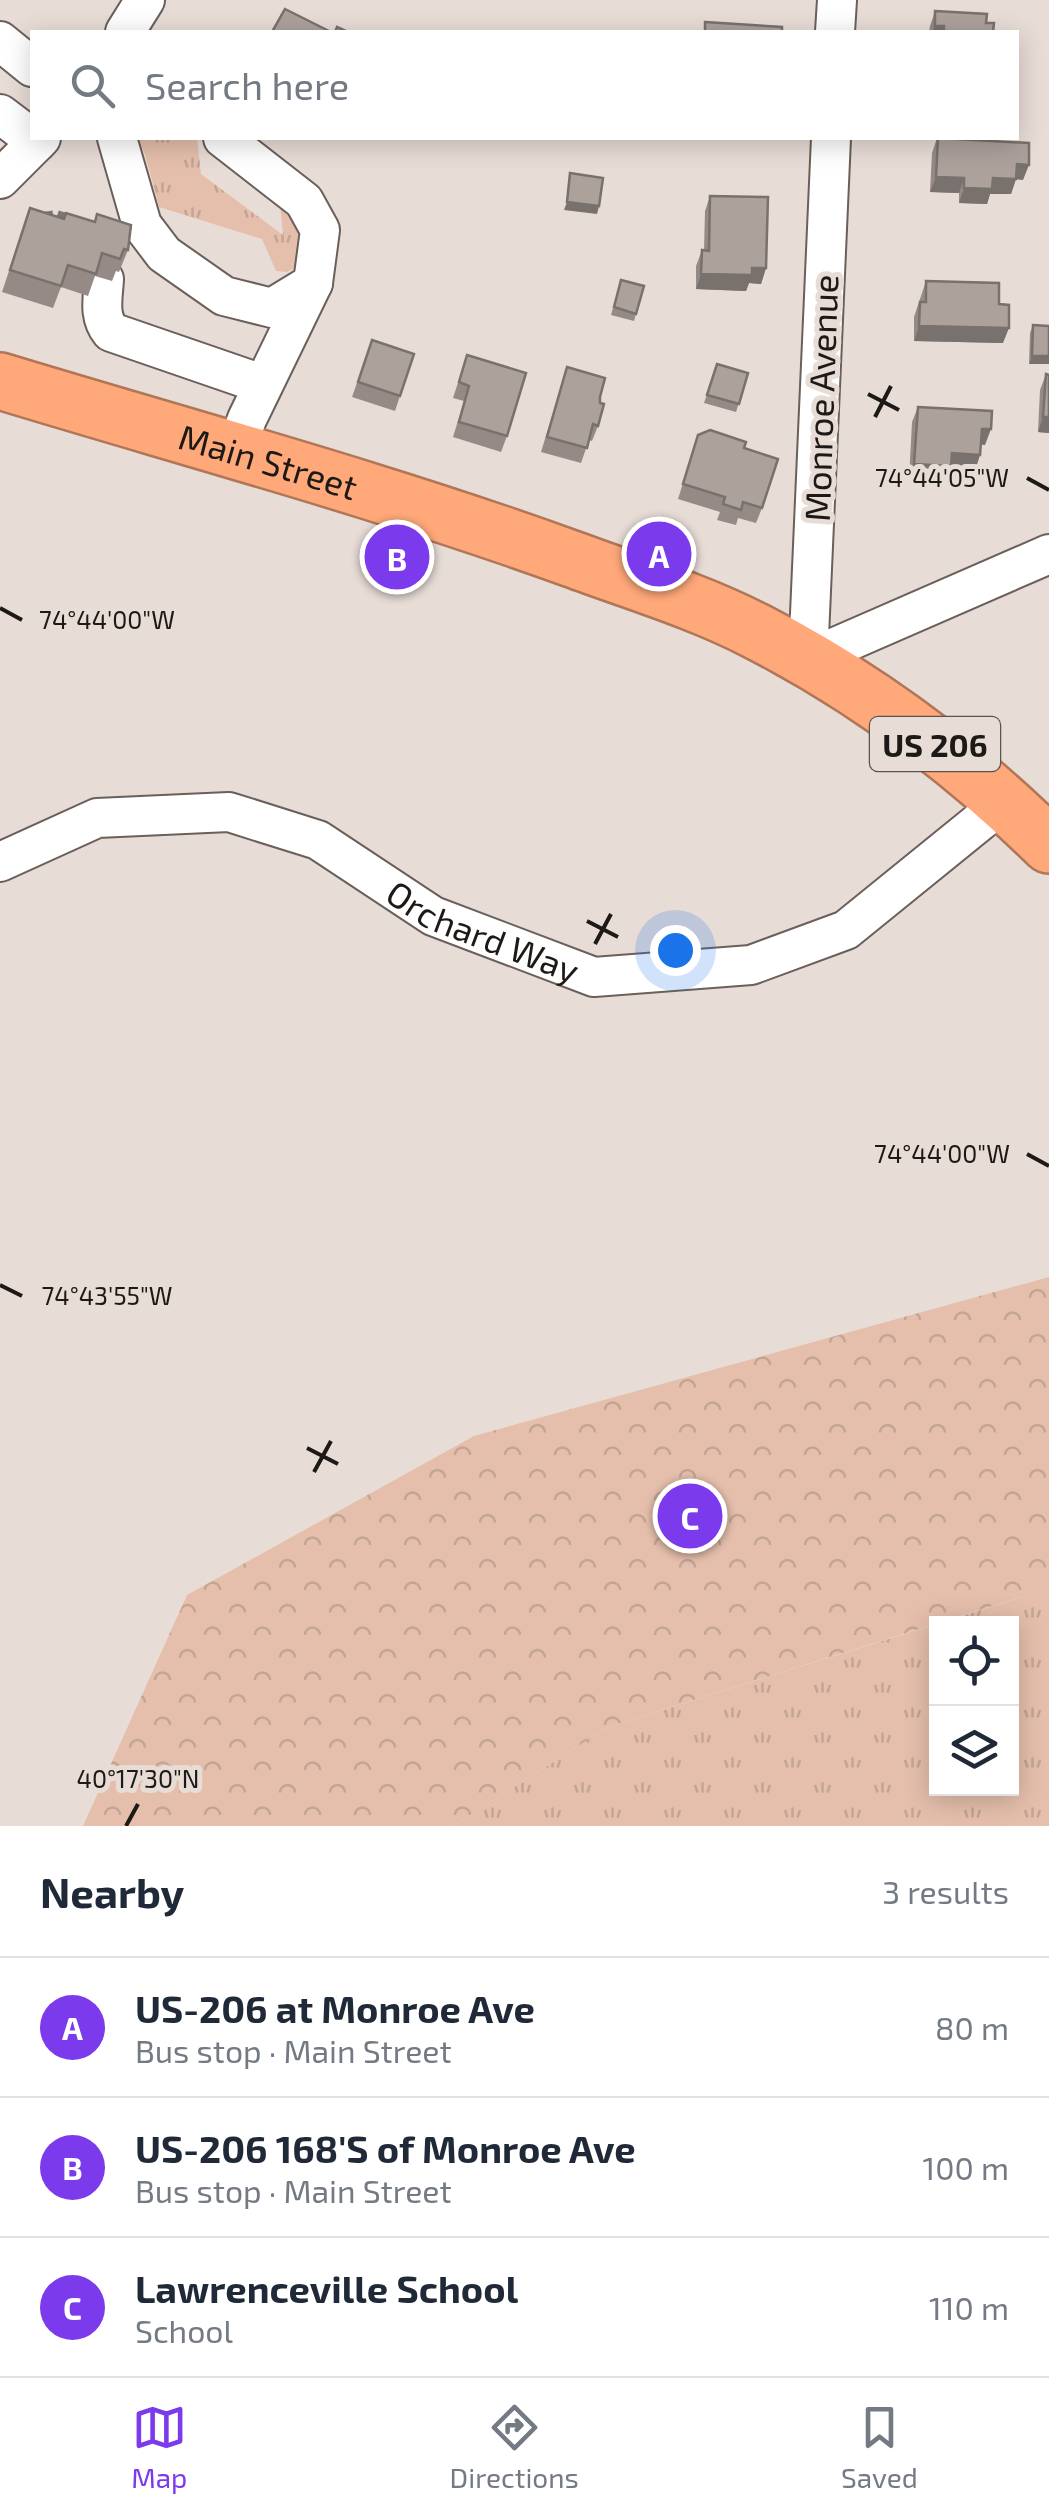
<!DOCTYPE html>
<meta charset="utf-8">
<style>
:root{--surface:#fff;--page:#f6f6f7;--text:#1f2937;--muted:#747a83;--line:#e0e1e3;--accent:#7c3aed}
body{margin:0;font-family:"Exo 2",sans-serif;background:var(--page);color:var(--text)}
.controls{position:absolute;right:30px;bottom:30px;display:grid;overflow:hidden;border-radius:0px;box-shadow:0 5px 25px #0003}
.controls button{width:90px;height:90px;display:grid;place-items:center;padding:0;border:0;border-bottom:2px solid var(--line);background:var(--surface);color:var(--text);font:50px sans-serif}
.you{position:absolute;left:675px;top:950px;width:35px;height:35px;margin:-25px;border:8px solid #fff;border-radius:50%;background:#1a73e8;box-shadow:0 0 0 15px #1a73e833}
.badge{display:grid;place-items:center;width:65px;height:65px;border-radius:50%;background:var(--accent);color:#fff;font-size:32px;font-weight:700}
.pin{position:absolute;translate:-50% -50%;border:5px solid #fff;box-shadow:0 2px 10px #0006}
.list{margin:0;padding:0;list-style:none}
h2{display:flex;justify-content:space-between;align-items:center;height:130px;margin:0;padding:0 40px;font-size:42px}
h2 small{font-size:32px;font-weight:400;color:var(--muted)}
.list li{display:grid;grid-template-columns:65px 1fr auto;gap:30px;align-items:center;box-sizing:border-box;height:140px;padding:0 40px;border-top:2px solid var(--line)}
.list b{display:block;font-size:38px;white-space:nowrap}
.list p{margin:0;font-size:32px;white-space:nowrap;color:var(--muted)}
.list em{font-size:32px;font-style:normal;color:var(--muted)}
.icon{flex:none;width:55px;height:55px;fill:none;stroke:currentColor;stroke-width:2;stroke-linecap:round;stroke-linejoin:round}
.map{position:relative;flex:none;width:1049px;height:1826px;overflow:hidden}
.search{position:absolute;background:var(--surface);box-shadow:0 5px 25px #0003;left:30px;right:30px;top:30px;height:110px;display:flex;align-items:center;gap:25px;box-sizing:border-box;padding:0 35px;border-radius:0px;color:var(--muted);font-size:38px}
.sheet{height:550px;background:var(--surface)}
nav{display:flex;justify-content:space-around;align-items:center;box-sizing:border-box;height:140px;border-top:2px solid var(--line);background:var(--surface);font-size:28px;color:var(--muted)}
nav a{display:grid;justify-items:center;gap:5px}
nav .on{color:var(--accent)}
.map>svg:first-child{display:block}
.grass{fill:url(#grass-tufts)}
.forest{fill:url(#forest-crowns)}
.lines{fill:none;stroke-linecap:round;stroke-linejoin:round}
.minor-casing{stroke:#6a5f5a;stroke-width:42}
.highway-casing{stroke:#b07657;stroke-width:60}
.path{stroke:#7d7571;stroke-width:6;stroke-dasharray:10 5;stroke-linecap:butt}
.minor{stroke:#fff;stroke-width:38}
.highway{stroke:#ffa87a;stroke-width:55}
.wall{fill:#958a86}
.shaded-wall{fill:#79716d}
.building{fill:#ada19c;stroke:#79716d;stroke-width:2.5}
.ticks{fill:none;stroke:#1d1917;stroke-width:4}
.labels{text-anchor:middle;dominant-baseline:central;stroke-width:10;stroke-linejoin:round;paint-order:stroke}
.shield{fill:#e8dcd6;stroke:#5a5450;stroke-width:2.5}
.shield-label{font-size:32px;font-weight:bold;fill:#1d1917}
.street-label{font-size:35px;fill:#1d1917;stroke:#e8dcd6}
.ticks-label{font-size:25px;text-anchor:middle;fill:#1d1917;stroke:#e8dcd6;stroke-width:10;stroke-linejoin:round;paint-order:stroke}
</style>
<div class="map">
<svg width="1049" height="1826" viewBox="0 0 1049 1826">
<defs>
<pattern id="grass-tufts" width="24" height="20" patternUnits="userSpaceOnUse" patternTransform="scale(2.5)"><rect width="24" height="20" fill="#e5bfac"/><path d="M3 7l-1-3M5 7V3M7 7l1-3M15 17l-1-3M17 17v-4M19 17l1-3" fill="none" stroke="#c4a493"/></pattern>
<pattern id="forest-crowns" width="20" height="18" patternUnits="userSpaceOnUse" patternTransform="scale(2.5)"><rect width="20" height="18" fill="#e5bfac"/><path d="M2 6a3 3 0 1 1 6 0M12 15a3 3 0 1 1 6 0" fill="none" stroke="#c4a493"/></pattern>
</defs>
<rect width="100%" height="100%" fill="#e8dcd6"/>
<!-- grass -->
<g class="grass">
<path d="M137,138H197L201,174L283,235L280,205L289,208L306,234L299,266L287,272L276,271L262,239L159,207L145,154Z"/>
<path d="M1049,1588V1826H453L608,1727L936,1624V1788H1012V1624H937Z"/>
</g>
<!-- forest -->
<path class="forest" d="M1049,1277V1588L608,1727L453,1826H83L187,1595L474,1436Z"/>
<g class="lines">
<defs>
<g id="minor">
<path d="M125,32L145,0"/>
<path d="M835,32L837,0"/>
<path d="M0,41L32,67"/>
<path d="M0,114L37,142"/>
<path d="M117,138L142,225L164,254L224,296L272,308L313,283"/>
<path d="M223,138L304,201L320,230L313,283L247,419L235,452"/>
<path d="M831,138L808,659L1049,554"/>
<path d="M0,179L41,138"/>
<path d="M104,279C103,298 98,316 111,332L262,384"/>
<path id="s1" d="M0,862L97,818L229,812L318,840L433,916L594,977L751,965L846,930L1005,801"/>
</g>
<g id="highway">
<path id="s2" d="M0,381C191,439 385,491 572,559C634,582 698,601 756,631C865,687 962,759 1049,845"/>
</g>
</defs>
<!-- minor casing -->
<use href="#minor" class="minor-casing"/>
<!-- highway casing -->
<use href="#highway" class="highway-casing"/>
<!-- path -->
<path class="path" d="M43,215L57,213L69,217"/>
<!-- minor -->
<use href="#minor" class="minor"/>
<!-- highway -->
<use href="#highway" class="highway"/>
</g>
<!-- wall -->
<g class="wall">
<path d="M935,11L986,23L993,32H929L930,26Z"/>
<path d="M937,138L1023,180L1016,179L1011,194H990L987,204L959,203V193L930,192L932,153Z"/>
<path d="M710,196L766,268L761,284L749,283L746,291L696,289V266L702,250H704L705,211Z"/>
<path d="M30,208L128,250L119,272L116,271L112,281L95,276L88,296L61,287L53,308L2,292Z"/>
<path d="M621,280L644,286L634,321L611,315Z"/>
<path d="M926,281L999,304L1003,343L914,341V317Z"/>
<path d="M1033,325L1049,326L1029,364L1030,333Z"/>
<path d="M372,340L414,354L395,411L352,397Z"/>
<path d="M467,355L507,436L501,452L453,437L464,401L453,398Z"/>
<path d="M717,364L748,373L736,412L704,403Z"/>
<path d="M567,367L600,397L598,426L592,441L589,440L581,463L541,452Z"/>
<path d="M1046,374L1049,375V433L1038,432L1040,390Z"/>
<path d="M918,407L985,445L981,444L975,471L950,469L946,481L909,479L912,422Z"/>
<path d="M698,435L744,448L762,508L756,523L738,518L736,525L717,520L720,512L678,499Z"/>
</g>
<!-- shaded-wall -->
<g class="shaded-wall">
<path d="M935,26H944L942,32H932Z"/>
<path d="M1017,164L1029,165L1023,180L1016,179L1011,194H990L987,204L959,203L964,188L993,178Z"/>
<path d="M936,177L964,178L959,193L930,192Z"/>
<path d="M567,202L599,206L597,214L564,210Z"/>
<path d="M752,268H766L761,284L749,283L746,291L696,289L701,274Z"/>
<path d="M919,326L1009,328L1003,343L914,341Z"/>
<path d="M1032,356H1049V364H1029Z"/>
<path d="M1043,417H1049V433L1038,432Z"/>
<path d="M982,429H991L985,445L976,444Z"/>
<path d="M952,453L980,455L975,471L950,469L946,481L909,479L914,464Z"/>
</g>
<!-- building -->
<g class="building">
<path d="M285,9L331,32H272Z"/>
<path d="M935,11L987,14L986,23H994L993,32H944V26H935Z"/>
<path d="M705,22L782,27V32H705Z"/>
<path d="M337,27L348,32H335Z"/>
<path d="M938,138L1029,143V165L1017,164L1016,179L993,178L992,189L964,188V178L936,177Z"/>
<path d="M570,173L603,178L599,206L567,202Z"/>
<path d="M710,196L768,197L766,268H752V275L701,274L702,250L709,251Z"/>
<path d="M30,208L64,219L66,213L95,222L97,214L131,225L128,250L124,249L120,259L102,253L96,274L68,265L61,286L10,270Z"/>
<path d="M621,280L644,286L636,314L614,307Z"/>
<path d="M926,281L999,283V304L1009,305V328L919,326L920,302H926Z"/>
<path d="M1033,325L1049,326V356H1032Z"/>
<path d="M372,340L414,354L400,396L358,382Z"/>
<path d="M467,355L526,373L507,436L459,422L469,386L459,382Z"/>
<path d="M717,364L748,373L739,404L707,395Z"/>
<path d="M567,367L605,378L600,397V403L604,404L598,426L593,424L587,448L547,437Z"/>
<path d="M1046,374L1049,375V417H1043Z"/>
<path d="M918,407L992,411L991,429H982L980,455L952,453L951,466L914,464Z"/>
<path d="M710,430L746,442L744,448L778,459L762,508L743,502L741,510L723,504L725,497L683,484L698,435Z"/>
</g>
<!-- ticks -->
<path class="ticks" d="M868,394L899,410M875,417L891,386M1027,478L1049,490M0,608L22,620M587,921L618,937M595,944L611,914M1027,1154L1049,1166M0,1285L22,1296M307,1448L338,1464M314,1472L331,1441M126,1826L138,1804"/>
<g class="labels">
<!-- shield labels -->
<rect class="shield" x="870" y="717" width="130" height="54" rx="8"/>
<g class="shield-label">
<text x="935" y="744">US 206</text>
</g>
<!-- street labels -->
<g class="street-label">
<text transform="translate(820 398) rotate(-88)">Monroe Avenue</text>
<text stroke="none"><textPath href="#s2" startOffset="280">Main Street</textPath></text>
<text stroke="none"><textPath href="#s1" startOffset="522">Orchard Way</textPath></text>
</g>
</g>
<g class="ticks-label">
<text x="942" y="487">74°44'05"W</text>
<text x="107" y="629">74°44'00"W</text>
<text x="942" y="1163">74°44'00"W</text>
<text x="107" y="1305">74°43'55"W</text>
<text x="138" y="1788">40°17'30"N</text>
</g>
</svg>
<div class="controls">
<button><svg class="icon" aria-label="locate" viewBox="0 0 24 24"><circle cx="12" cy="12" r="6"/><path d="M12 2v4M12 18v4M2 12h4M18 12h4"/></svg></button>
<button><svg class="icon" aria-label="layers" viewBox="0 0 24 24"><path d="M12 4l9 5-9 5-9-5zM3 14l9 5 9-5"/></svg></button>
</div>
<div class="you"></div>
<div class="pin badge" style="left:659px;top:554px">A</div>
<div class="pin badge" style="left:397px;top:557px">B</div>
<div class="pin badge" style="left:690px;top:1516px">C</div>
<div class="search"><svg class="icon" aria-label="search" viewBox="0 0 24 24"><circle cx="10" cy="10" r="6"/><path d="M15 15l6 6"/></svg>Search here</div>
</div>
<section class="sheet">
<h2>Nearby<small>3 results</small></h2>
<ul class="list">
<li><span class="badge">A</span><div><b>US-206 at Monroe Ave</b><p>Bus stop · Main Street</p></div><em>80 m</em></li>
<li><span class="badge">B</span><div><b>US-206 168'S of Monroe Ave</b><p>Bus stop · Main Street</p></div><em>100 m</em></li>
<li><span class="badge">C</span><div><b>Lawrenceville School</b><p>School</p></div><em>110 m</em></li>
</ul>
</section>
<nav>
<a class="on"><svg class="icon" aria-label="map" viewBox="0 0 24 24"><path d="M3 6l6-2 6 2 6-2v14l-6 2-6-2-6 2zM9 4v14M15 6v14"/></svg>Map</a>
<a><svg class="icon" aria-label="directions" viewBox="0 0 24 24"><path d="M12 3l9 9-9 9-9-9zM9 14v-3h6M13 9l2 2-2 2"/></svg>Directions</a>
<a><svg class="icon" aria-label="saved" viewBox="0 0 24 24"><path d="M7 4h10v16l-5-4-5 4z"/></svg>Saved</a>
</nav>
